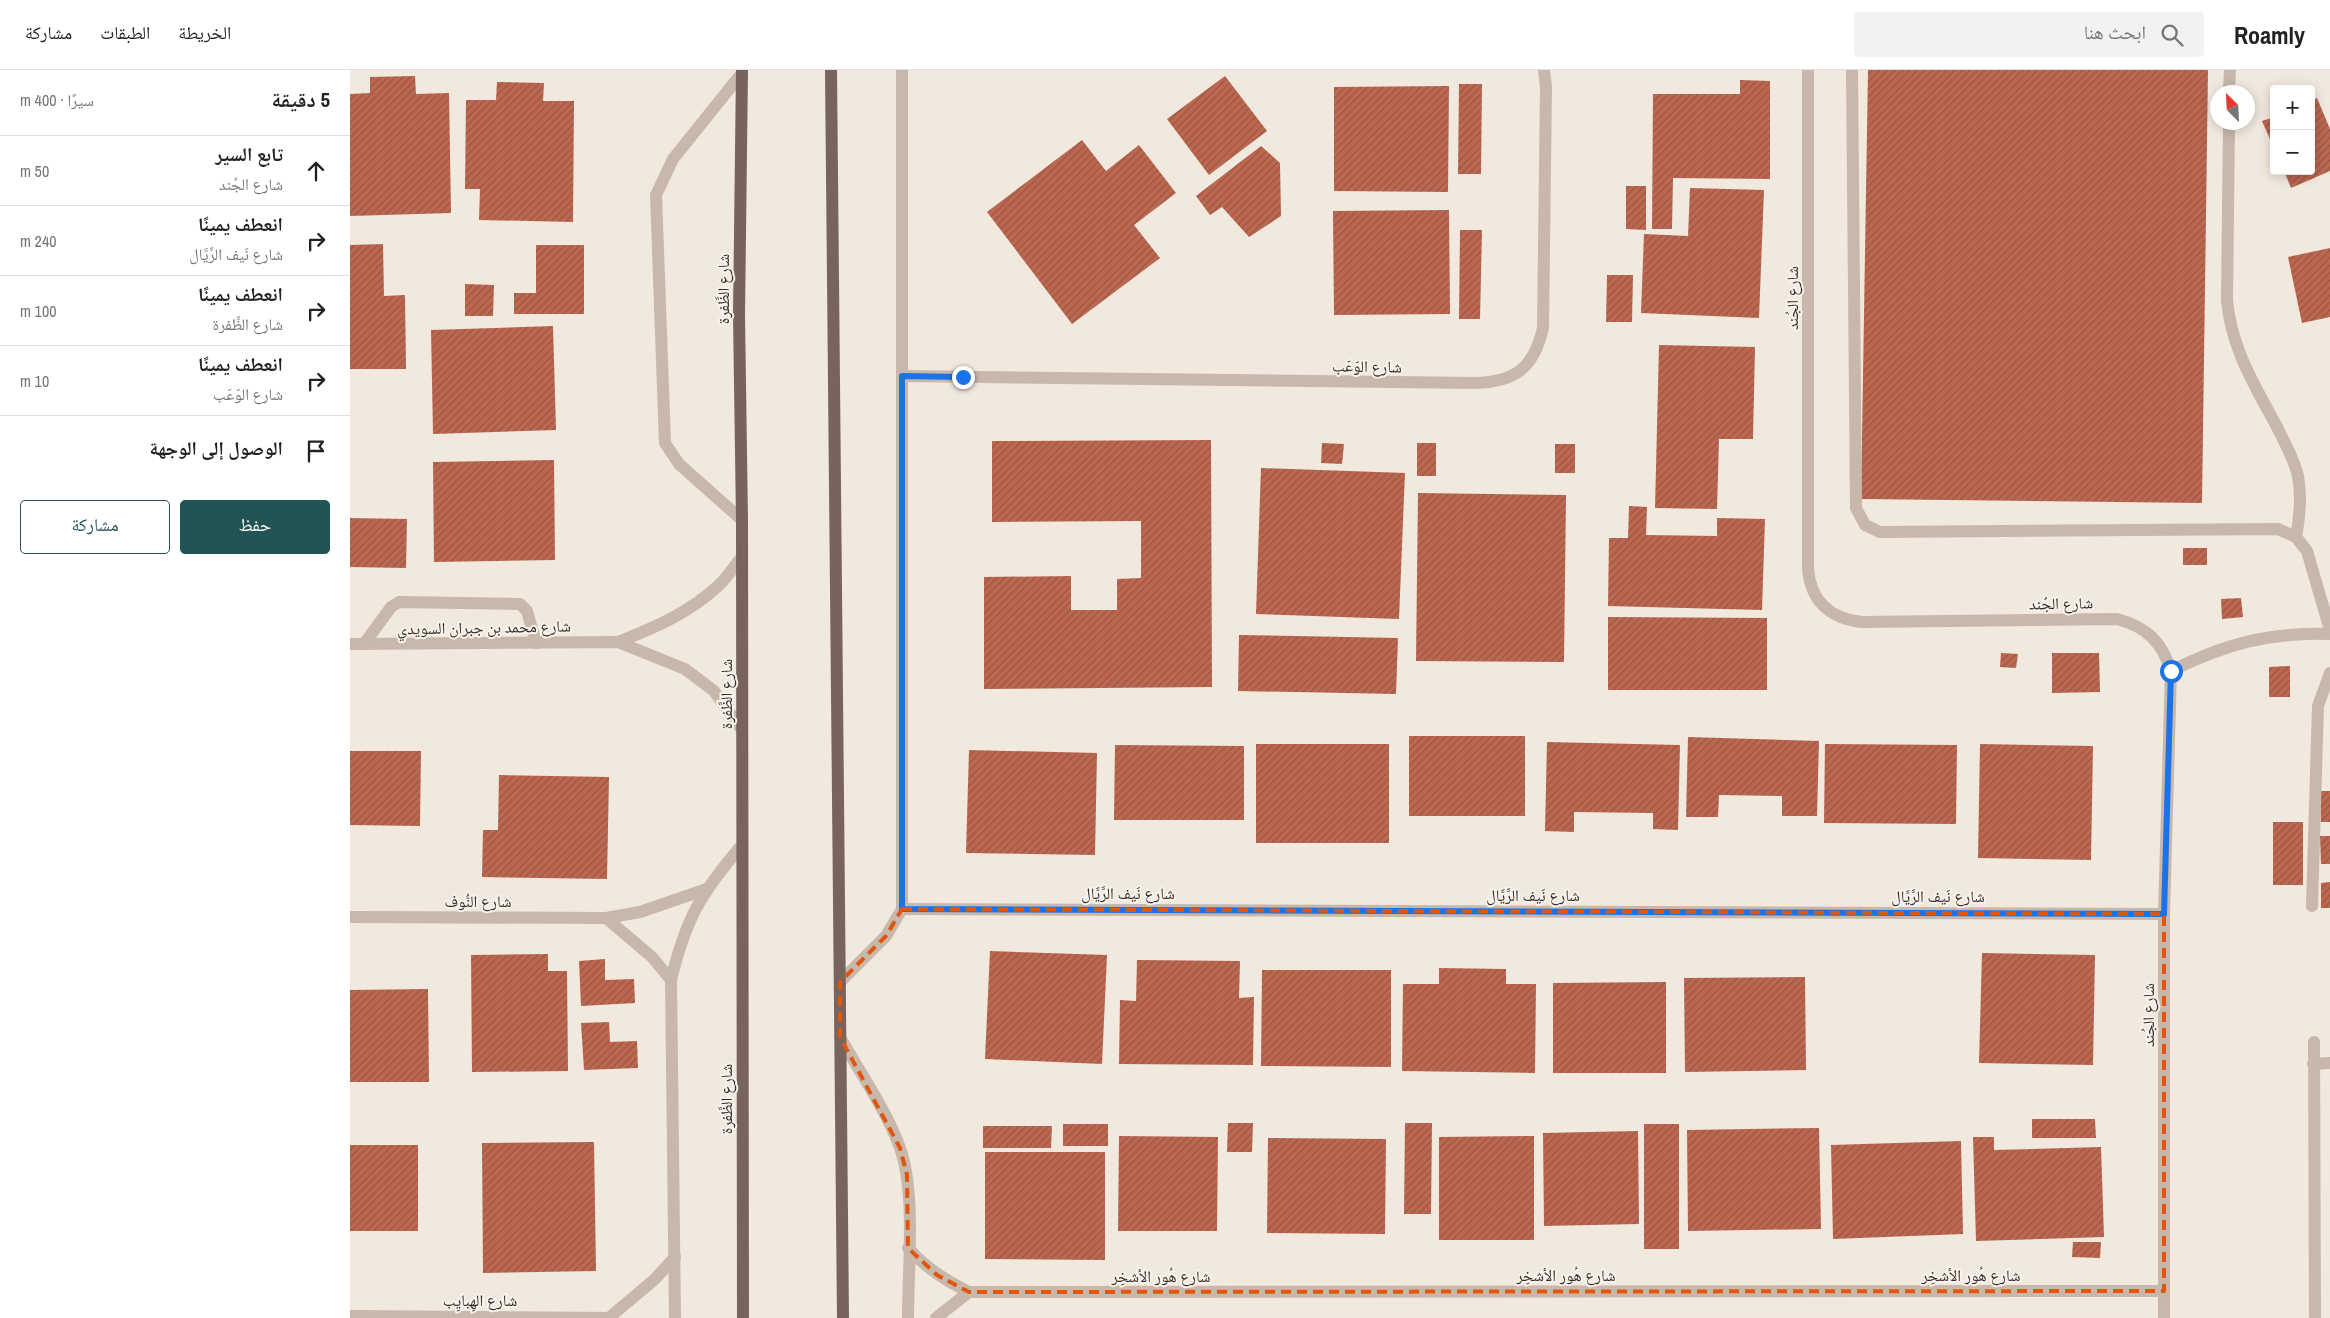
<!DOCTYPE html>
<html lang="ar">
<meta charset="utf-8">
<style>
:root{--surface:#fff;--page:#f2f2f2;--text:#222;--muted:#767676;--line:#e0e0e0;--accent:#225355}
body{margin:0;font-family:"Archivo Narrow","Noto Naskh Arabic",sans-serif;background:var(--page);color:var(--text);direction:rtl}
.controls{position:absolute;right:15px;top:15px;display:grid;overflow:hidden;border-radius:5px;box-shadow:0 2px 12px #0003}
.controls button{width:45px;height:45px;display:grid;place-items:center;padding:0;border:0;border-bottom:1px solid var(--line);background:var(--surface);color:var(--text);font:25px sans-serif}
.compass{position:absolute;left:1860px;top:15px;width:45px;height:45px;border-radius:50%;background:var(--surface);box-shadow:0 2px 12px #0003;rotate:336deg}
.stop{position:absolute;width:15px;height:15px;margin:-11px;border:4px solid #1a73e8;border-radius:50%;background:#fff}
.stop.end{background:#1a73e8;border-color:#fff;box-shadow:0 1px 5px #0008}
.list{margin:0;padding:0;list-style:none}
h2{display:flex;justify-content:space-between;align-items:center;height:65px;margin:0;padding:0 20px;font-size:21px}
h2 small{font-size:16px;font-weight:400;color:var(--muted)}
.list li{display:grid;grid-template-columns:32px 1fr auto;gap:15px;align-items:center;box-sizing:border-box;height:70px;padding:0 20px;border-top:1px solid var(--line)}
.list b{display:block;font-size:19px;white-space:nowrap}
.list p{margin:0;font-size:16px;white-space:nowrap;color:var(--muted)}
.list em{font-size:16px;font-style:normal;color:var(--muted)}
.actions{display:flex;gap:10px;padding:15px 20px}
.actions a{flex:1;padding:11px 0;border:1px solid var(--accent);border-radius:5px;text-align:center;font-size:18px;color:var(--accent)}
.actions .main{background:var(--accent);color:#fff}
.icon{flex:none;width:28px;height:28px;fill:none;stroke:currentColor;stroke-width:2;stroke-linecap:round;stroke-linejoin:round}
.map{position:relative;flex:none;width:1980px;height:1248px;overflow:hidden;direction:ltr}
header{display:flex;align-items:center;gap:30px;box-sizing:border-box;height:70px;padding:0 25px;background:var(--surface);border-bottom:1px solid var(--line)}
header strong{font-size:24px}
nav{display:flex;gap:28px;margin-inline-start:auto;font-size:18px}
.search{width:350px;height:45px;background:var(--page);display:flex;align-items:center;gap:12px;box-sizing:border-box;padding:0 18px;border-radius:5px;color:var(--muted);font-size:19px}
main{display:flex}
aside{flex:1;background:var(--surface)}
.map>svg:first-child{display:block}
.building{fill:url(#building-hatch)}
.lines{fill:none;stroke-linecap:round;stroke-linejoin:round}
.minor{stroke:#c8b7ab;stroke-width:12}
.major{stroke:#77645c;stroke-width:12}
.route{stroke:#1a73e8;stroke-width:6}
.marked{fill:none;stroke:#df570e;stroke-width:4;stroke-dasharray:10 6;stroke-linejoin:round}
.labels{text-anchor:middle;dominant-baseline:central;stroke-width:4;stroke-linejoin:round;paint-order:stroke}
.street-label{font-size:16px;fill:#362d2a;stroke:#f9f2ea}
</style>
<header>
<strong>Roamly</strong>
<div class="search"><svg class="icon" aria-label="search" viewBox="0 0 24 24"><circle cx="10" cy="10" r="6"/><path d="M15 15l6 6"/></svg>ابحث هنا</div>
<nav><a>الخريطة</a><a>الطبقات</a><a>مشاركة</a></nav>
</header>
<main>
<div class="map">
<svg width="1980" height="1248" viewBox="0 0 1980 1248">
<defs>
<pattern id="building-hatch" width="6" height="6" patternUnits="userSpaceOnUse" patternTransform="scale(1.25)"><rect width="6" height="6" fill="#bc6851"/><path d="M-1 1l2-2M0 6l6-6M5 7l2-2" fill="none" stroke="#9a5643"/></pattern>
</defs>
<rect width="100%" height="100%" fill="#f1e8de"/>
<!-- building -->
<g class="building">
<path d="M1518,0H1858L1852,433L1511,429Z"/>
<path d="M65,6L66,24L99,23L101,143L0,146V24L20,23V7Z"/>
<path d="M875,6L917,61L859,105L817,49Z"/>
<path d="M1390,10L1420,11V109L1323,108L1322,159H1302L1303,24H1390Z"/>
<path d="M147,12L194,13L193,31H224L223,152L129,150L130,119H115L116,30H146Z"/>
<path d="M1109,14H1132L1131,104H1108Z"/>
<path d="M1099,16L1098,122L984,121V17Z"/>
<path d="M1967,28L1980,59V101L1941,118L1934,101H1961V31Z"/>
<path d="M1924,47V78L1912,51Z"/>
<path d="M732,70L756,101L789,75L826,123L784,155L810,188L722,254L637,142Z"/>
<path d="M911,76L930,93L931,146L899,167L872,137L860,145L846,126Z"/>
<path d="M1276,116H1296V160L1276,159Z"/>
<path d="M1340,118L1414,120L1409,248L1291,243L1294,164L1338,166Z"/>
<path d="M1099,140L1100,244L984,245L983,141Z"/>
<path d="M1110,160H1132L1130,249H1109Z"/>
<path d="M33,174L34,226L55,225L56,299H0V175Z"/>
<path d="M186,175H234V244H164V223H186Z"/>
<path d="M1980,178V247L1952,253L1938,187Z"/>
<path d="M1257,205H1283L1282,252H1256Z"/>
<path d="M115,214L144,215L143,246H115Z"/>
<path d="M203,256L206,360L83,364L81,260Z"/>
<path d="M1309,275L1405,277L1403,369H1369L1367,439L1305,438Z"/>
<path d="M861,370L862,617L634,619V507L721,506V540H767V509L791,508V451L642,452V371Z"/>
<path d="M972,373L994,374L992,394L971,393Z"/>
<rect x="1067" y="373" width="19" height="33"/>
<rect x="1205" y="374" width="20" height="29"/>
<path d="M204,390L205,490L84,492L83,392Z"/>
<path d="M911,398L1055,403L1049,549L906,544Z"/>
<path d="M1068,423L1216,425L1214,592L1066,591Z"/>
<path d="M1279,436L1297,437L1296,465L1367,466V448L1415,449L1412,540L1258,536L1259,468H1278Z"/>
<path d="M0,448L57,449L56,498L0,497Z"/>
<rect x="1833" y="478" width="24" height="17"/>
<path d="M1891,528L1893,547L1872,549L1871,529Z"/>
<path d="M1258,547L1417,548V620H1258Z"/>
<path d="M889,565L1048,568L1046,624L888,621Z"/>
<path d="M1651,583L1668,584L1666,598L1650,597Z"/>
<path d="M1702,583H1749L1750,622L1702,623Z"/>
<path d="M1940,596V627H1919V597Z"/>
<rect x="1059" y="666" width="116" height="80"/>
<path d="M1338,667L1469,671L1467,746H1432V726L1369,725L1368,747H1336Z"/>
<path d="M1197,672L1330,675L1328,760L1303,759V743L1224,742V762L1195,761Z"/>
<rect x="906" y="674" width="133" height="99"/>
<path d="M1475,674L1607,675L1606,754L1474,753Z"/>
<path d="M1630,674L1743,676L1741,790L1628,788Z"/>
<path d="M765,675L894,676V750H764Z"/>
<path d="M619,680L747,683L745,785L616,783Z"/>
<path d="M0,681H71L70,756L0,755Z"/>
<path d="M149,705L259,707L257,809L132,807L133,760H148Z"/>
<path d="M1970,721H1980V752H1971Z"/>
<rect x="1923" y="752" width="30" height="63"/>
<path d="M1970,766H1980V794H1971Z"/>
<path d="M1980,812V838H1971V813Z"/>
<path d="M640,881L757,885L752,994L635,989Z"/>
<path d="M1632,883L1745,885L1743,995L1629,993Z"/>
<path d="M198,884V901H217L218,1001L122,1002L121,885Z"/>
<path d="M255,889V910L284,909L285,933L231,936L229,891Z"/>
<path d="M787,890L890,891L889,928L904,927L903,995L769,994L770,930L786,931Z"/>
<path d="M1089,898L1156,899V914H1186L1185,1003L1052,1001L1053,914H1089Z"/>
<path d="M912,900H1041V997L911,996Z"/>
<path d="M1455,907L1456,1000L1335,1002L1334,908Z"/>
<path d="M1316,912V1003H1203V913Z"/>
<path d="M78,919L79,1012H0V920Z"/>
<path d="M259,952L260,972L287,971L288,998L234,1000L231,953Z"/>
<path d="M1682,1049H1745L1746,1068H1682Z"/>
<path d="M878,1053H903L902,1082H877Z"/>
<path d="M1055,1053H1082L1081,1144H1054Z"/>
<rect x="713" y="1054" width="45" height="22"/>
<rect x="1294" y="1054" width="35" height="125"/>
<path d="M633,1056H702L701,1078H633Z"/>
<path d="M1469,1058L1471,1159L1338,1161L1337,1060Z"/>
<path d="M1288,1061L1289,1154L1194,1156L1193,1063Z"/>
<path d="M769,1066L868,1067L867,1161H768Z"/>
<path d="M1184,1066V1170H1089V1067Z"/>
<path d="M1623,1067H1644V1080L1751,1077L1754,1167L1626,1171Z"/>
<path d="M918,1068L1036,1069L1035,1164L917,1163Z"/>
<path d="M1611,1071L1613,1164L1483,1169L1481,1075Z"/>
<path d="M244,1072L246,1201L133,1203L132,1073Z"/>
<rect x="0" y="1075" width="68" height="86"/>
<path d="M635,1082H755V1190L635,1189Z"/>
<path d="M1723,1172H1751L1750,1188L1722,1187Z"/>
</g>
<g class="lines">
<!-- minor -->
<g class="minor">
<path d="M1458,0V498C1460,530 1479,548 1511,552L1767,549C1797,557 1812,572 1821,601L1814,844V1248"/>
<path d="M1502,0L1506,438L1515,455L1530,462L1928,459L1946,467L1957,481L1980,560"/>
<path d="M392,3L323,89L306,125L315,373L329,394L392,450"/>
<path d="M1879,22L1880,0"/>
<path d="M1879,52L1877,230C1881,278 1905,316 1927,357C1935,373 1944,389 1948,406C1952,427 1950,446 1946,467"/>
<path d="M552,306L1125,313C1165,312 1184,298 1193,258L1196,17L1194,0"/>
<path d="M268,572C304,558 339,543 368,516C377,508 384,496 392,487"/>
<path d="M0,574L268,572L335,599L364,621L392,660"/>
<path d="M14,574L41,537L49,532L170,534L177,541L186,573"/>
<path d="M1821,601C1875,574 1919,562 1980,564"/>
<path d="M1962,836L1968,636L1980,603"/>
<path d="M552,839L1814,844"/>
<path d="M0,847L256,848L290,842L357,819"/>
<path d="M256,848L302,887L321,910"/>
<path d="M490,912L536,866L552,839V0"/>
<path d="M490,967C510,1003 536,1039 550,1078C566,1123 558,1198 558,1248"/>
<path d="M1964,972L1965,1248"/>
<path d="M1963,994L1980,993"/>
<path d="M558,1178C576,1198 595,1210 619,1222L1814,1221"/>
<path d="M0,1246L262,1248"/>
<path d="M260,1247L305,1209L325,1187"/>
<path d="M325,1248L321,910C336,848 351,823 392,775"/>
<path d="M586,1248L619,1222"/>
</g>
<!-- major -->
<g class="major">
<path d="M392,0L389,245L392,450L393,1248"/>
<path d="M481,0L493,1248"/>
</g>
</g>
<g class="lines">
<!-- route -->
<path class="route" d="M613,307L552,306V839L1814,844L1821,601"/>
</g>
<!-- marked area -->
<path class="marked" d="M552,839L1814,844V1221L619,1222L587,1205L558,1178L557,1105L550,1078L490,967V912L536,866Z"/>
<g class="labels">
<!-- street labels -->
<g class="street-label">
<text transform="translate(373 219) rotate(-90)">شارع الظَّفرة</text>
<text transform="translate(1442 228) rotate(-90)">شارع الجُند</text>
<text transform="translate(1017 296) rotate(1)">شارع الوَعَب</text>
<text transform="translate(1711 533) rotate(-1)">شارع الجُند</text>
<text transform="translate(134 557) rotate(-1)">شارع محمد بن جبران السويدي</text>
<text transform="translate(376 624) rotate(-90)">شارع الظَّفرة</text>
<text x="778" y="823">شارع نَيف الرَّيَّال</text>
<text x="1183" y="825">شارع نَيف الرَّيَّال</text>
<text x="1588" y="826">شارع نَيف الرَّيَّال</text>
<text x="128" y="831">شارع النُّوف</text>
<text transform="translate(1798 945) rotate(-90)">شارع الجُند</text>
<text transform="translate(376 1029) rotate(-90)">شارع الظَّفرة</text>
<text x="1216" y="1205">شارع هُور الأشخِر</text>
<text x="1621" y="1205">شارع هُور الأشخِر</text>
<text x="811" y="1206">شارع هُور الأشخِر</text>
<text x="130" y="1230">شارع الهِبايِب</text>
</g>
</g>
</svg>
<div class="controls">
<button>+</button>
<button>−</button>
</div>
<svg class="compass" viewBox="-18 -18 36 36"><path d="M0-13l5 13h-10z" fill="#e53935"/><path d="M0 13l5-13h-10z" fill="#767676"/></svg>
<div class="stop" style="left:1821px;top:601px"></div>
<div class="stop end" style="left:613px;top:307px"></div>
</div>
<aside>
<h2>5 دقيقة<small>سيرًا · 400 m</small></h2>
<ul class="list">
<li><svg class="icon" aria-label="ahead" viewBox="0 0 24 24"><path d="M12 20V5M6 11l6-6 6 6"/></svg><div><b>تابع السير</b><p>شارع الجُند</p></div><em>50 m</em></li>
<li><svg class="icon" aria-label="right" viewBox="0 0 24 24"><path d="M7 20v-9h11M14 6l5 5-5 5"/></svg><div><b>انعطف يمينًا</b><p>شارع نَيف الرَّيَّال</p></div><em>240 m</em></li>
<li><svg class="icon" aria-label="right" viewBox="0 0 24 24"><path d="M7 20v-9h11M14 6l5 5-5 5"/></svg><div><b>انعطف يمينًا</b><p>شارع الظَّفرة</p></div><em>100 m</em></li>
<li><svg class="icon" aria-label="right" viewBox="0 0 24 24"><path d="M7 20v-9h11M14 6l5 5-5 5"/></svg><div><b>انعطف يمينًا</b><p>شارع الوَعَب</p></div><em>10 m</em></li>
<li><svg class="icon" aria-label="arrive" viewBox="0 0 24 24"><path d="M6 21V4h12l-3 4 3 4H6"/></svg><div><b>الوصول إلى الوجهة</b></div></li>
</ul>
<div class="actions"><a class="main">حفظ</a><a>مشاركة</a></div>
</aside>
</main>
